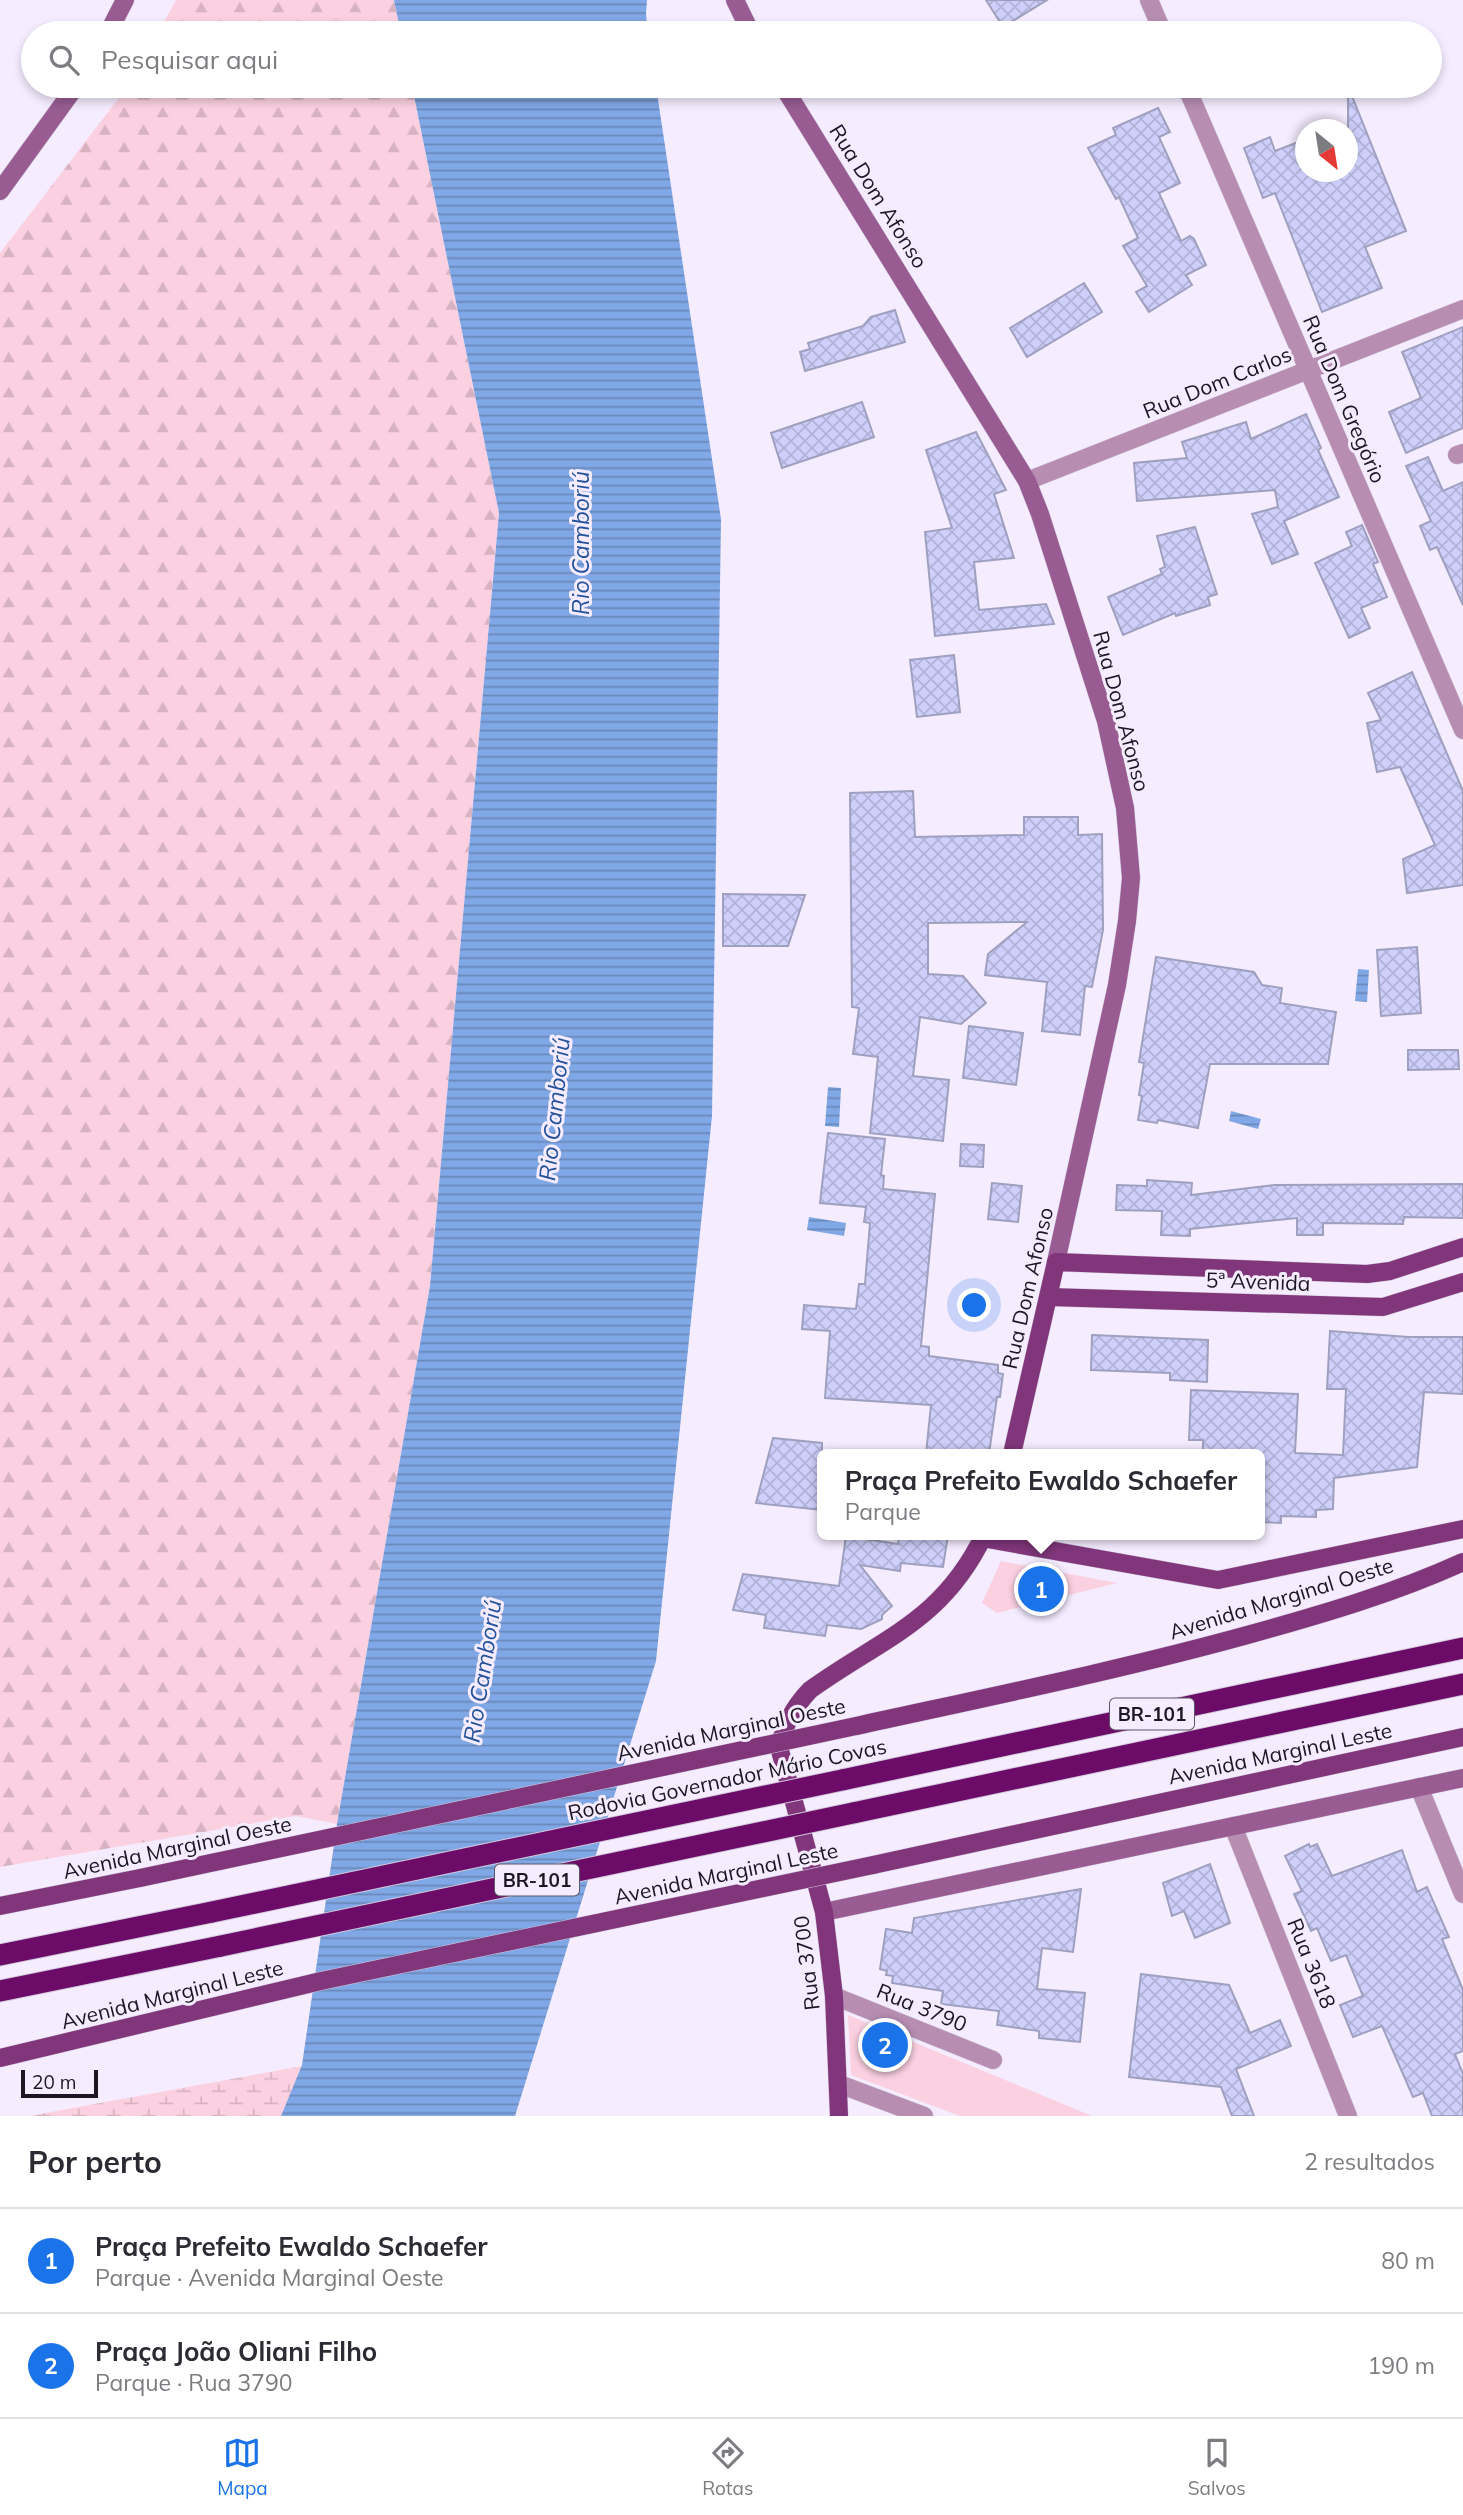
<!DOCTYPE html>
<html lang="pt">
<meta charset="utf-8">
<style>
:root{--surface:#fff;--page:#f2f2f3;--text:#2b2b33;--muted:#7c7c81;--line:#e1e1e2;--accent:#1a73e8}
body{margin:0;font-family:Mulish,sans-serif;background:var(--page);color:var(--text)}
.compass{position:absolute;left:1295px;top:119px;width:63px;height:63px;border-radius:50%;background:var(--surface);box-shadow:0 4px 10px #0003;rotate:150deg}
.scale{position:absolute;left:21px;bottom:18px;width:77px;box-sizing:border-box;padding-left:7px;border:4px solid #1c1722;border-top:0;font-size:19px;line-height:24px;white-space:nowrap;color:#1c1722;-webkit-text-stroke:5px #f5ecff;paint-order:stroke}
.you{position:absolute;left:975px;top:1306px;width:24px;height:24px;margin:-18px;border:5px solid #fff;border-radius:50%;background:#1a73e8;box-shadow:0 0 0 10px #1a73e833}
.badge{display:grid;place-items:center;width:46px;height:46px;border-radius:50%;background:var(--accent);color:#fff;font-size:23px;font-weight:700}
.pin{position:absolute;translate:-50% -50%;border:4px solid #fff;box-shadow:0 2px 7px #0006}
.popup{position:absolute;left:817px;top:1449px;width:448px;height:91px;box-sizing:border-box;display:grid;place-content:center;border-radius:10px;background:var(--surface);filter:drop-shadow(0 2px 5px #0005);font-size:23px;white-space:nowrap;color:var(--muted)}
.popup b{font-size:26px;color:var(--text)}
.popup::after{content:'';position:absolute;left:50%;top:100%;margin-left:-14px;border:14px solid transparent;border-top-color:var(--surface)}
.list{margin:0;padding:0;list-style:none}
h2{display:flex;justify-content:space-between;align-items:center;height:91px;margin:0;padding:0 28px;font-size:30px}
h2 small{font-size:23px;font-weight:400;color:var(--muted)}
.list li{display:grid;grid-template-columns:46px 1fr auto;gap:21px;align-items:center;box-sizing:border-box;height:105px;padding:0 28px;border-top:2px solid var(--line)}
.list b{display:block;font-size:26px;white-space:nowrap}
.list p{margin:0;font-size:23px;white-space:nowrap;color:var(--muted)}
.list em{font-size:23px;font-style:normal;color:var(--muted)}
.icon{flex:none;width:38px;height:38px;fill:none;stroke:currentColor;stroke-width:2;stroke-linecap:round;stroke-linejoin:round}
.map{position:relative;flex:none;width:1463px;height:2116px;overflow:hidden}
.search{position:absolute;background:var(--surface);box-shadow:0 4px 10px #0003;left:21px;right:21px;top:21px;height:77px;display:flex;align-items:center;gap:18px;box-sizing:border-box;padding:0 24px;border-radius:38px;color:var(--muted);font-size:26px}
.sheet{height:301px;background:var(--surface)}
nav{display:flex;justify-content:space-around;align-items:center;box-sizing:border-box;height:98px;border-top:2px solid var(--line);background:var(--surface);font-size:19px;color:var(--muted)}
nav a{display:grid;justify-items:center;gap:4px}
nav .on{color:var(--accent)}
.map>svg:first-child{display:block}
.green{fill:#fbd1e1}
.forest{fill:url(#forest-firs)}
.wetland{fill:url(#wetland-marsh)}
.water{fill:url(#water-rules)}
.building{fill:url(#building-cross-hatch);stroke:#9fa0bf;stroke-width:2}
.lines{fill:none;stroke-linecap:round;stroke-linejoin:round}
.street-casing{stroke:#d2cadc;stroke-width:19}
.secondary-casing{stroke:#d2cadc;stroke-width:19}
.primary-casing{stroke:#d2cadc;stroke-width:19}
.highway-casing{stroke:#d2cadc;stroke-width:23}
.street{stroke:#b78db2;stroke-width:18}
.secondary{stroke:#985c93;stroke-width:18}
.primary{stroke:#81367c;stroke-width:18}
.highway{stroke:#6c0c68;stroke-width:21}
.primary-bridge-casing{stroke:#d2cadc;stroke-width:19;stroke-linecap:butt}
.highway-bridge-casing{stroke:#d2cadc;stroke-width:23;stroke-linecap:butt}
.primary-bridge{stroke:#81367c;stroke-width:18}
.highway-bridge{stroke:#6c0c68;stroke-width:21}
.labels{text-anchor:middle;dominant-baseline:central;stroke-width:6;stroke-linejoin:round;paint-order:stroke}
.shield{fill:#f5ecff;stroke:#5d5764;stroke-width:2}
.shield-label{font-size:19px;font-weight:bold;fill:#1c1722}
.street-label{font-size:21px;fill:#1c1722;stroke:#f5ecff}
.water-label{font-size:23px;font-style:italic;fill:#24529b;stroke:#f5ecff}
</style>
<div class="map">
<svg width="1463" height="2116" viewBox="0 0 1463 2116">
<defs>
<pattern id="forest-firs" width="22" height="20" patternUnits="userSpaceOnUse" patternTransform="scale(1.75)"><rect width="22" height="20" fill="#fbd1e1"/><path d="M5 1l3.5 6h-7zM16 11l3.5 6h-7z" fill="#d7b3c1"/></pattern>
<pattern id="wetland-marsh" width="20" height="14" patternUnits="userSpaceOnUse" patternTransform="scale(1.75)"><rect width="20" height="14" fill="#fbd1e1"/><path d="M1 5h8M5 5V1M11 12h8M15 12V8" fill="none" stroke="#d7b3c1"/></pattern>
<pattern id="water-rules" width="6" height="5" patternUnits="userSpaceOnUse" patternTransform="scale(1.75)"><rect width="6" height="5" fill="#81a8e6"/><path d="M0 2.5h6" fill="none" stroke="#6988ba"/></pattern>
<pattern id="building-cross-hatch" width="8" height="8" patternUnits="userSpaceOnUse" patternTransform="scale(1.75)"><rect width="8" height="8" fill="#ced0fb"/><path d="M0 0l8 8M0 8l8-8" fill="none" stroke="#b0b2d7"/></pattern>
</defs>
<rect width="100%" height="100%" fill="#f5ecff"/>
<!-- green -->
<g class="green">
<path d="M1001,1561L1117,1583L997,1613L982,1603Z"/>
<path d="M848,2015L1092,2116H960L851,2075Z"/>
</g>
<!-- forest -->
<g class="forest">
<path d="M176,0H394L401,33H158Z"/>
<path d="M128,86H412L499,513L430,1286L337,1824L296,1816L0,1867V253Z"/>
</g>
<!-- wetland -->
<path class="wetland" d="M302,2066L281,2116H29Z"/>
<!-- water -->
<g class="water">
<path d="M394,0H647L646,14L648,33H401Z"/>
<path d="M412,86H656L721,519L712,1116L656,1661L515,2116H281L302,2065L337,1824L430,1286L499,513Z"/>
<path d="M1358,969L1369,970L1367,1002L1355,1001Z"/>
<path d="M828,1087L841,1088L839,1127L825,1126Z"/>
<path d="M1231,1111L1261,1119L1258,1129L1229,1121Z"/>
<path d="M809,1217L846,1223L844,1236L807,1230Z"/>
</g>
<!-- building -->
<g class="building">
<path d="M986,0H1047L1003,27Z"/>
<path d="M1348,86L1406,231L1365,247L1382,288L1322,312L1275,193L1263,198L1244,148L1270,137L1275,151L1306,139V172H1348Z"/>
<path d="M1158,108L1170,132L1159,137L1180,183L1159,193L1181,241L1190,236L1194,239L1206,265L1186,275L1192,285L1149,312L1136,292L1147,286L1123,246L1138,238L1119,197L1116,199L1088,148L1116,135L1113,128Z"/>
<path d="M1084,283L1102,312L1027,357L1010,328Z"/>
<path d="M895,310L905,342L805,371L800,352L810,349L808,343L863,326L871,317Z"/>
<path d="M1463,327V428L1406,453L1389,412L1421,398L1402,352Z"/>
<path d="M862,402L874,437L782,468L771,433Z"/>
<path d="M1306,414L1321,448L1318,450L1339,497L1284,521L1298,554L1272,564L1252,514L1278,507L1275,490L1137,501L1134,463L1187,458L1182,442L1246,422L1251,439Z"/>
<path d="M976,432L1006,490L994,494L1014,558L974,562L979,610L1046,604L1054,624L935,636L925,532L952,528L926,450Z"/>
<path d="M1428,457L1443,491L1463,482V605L1437,547L1430,550L1420,526L1431,521L1406,466Z"/>
<path d="M1362,525L1378,562L1373,564L1387,597L1361,608L1370,628L1349,638L1315,563L1352,546L1346,532Z"/>
<path d="M1195,527L1217,594L1208,597L1210,605L1176,616L1175,613L1123,635L1108,597L1162,574L1160,569L1165,567L1157,536Z"/>
<path d="M954,655L960,712L917,717L910,660Z"/>
<path d="M1412,672L1463,791V885L1407,893L1403,859L1435,845L1400,767L1377,772L1367,723L1381,720L1368,693Z"/>
<path d="M913,791L915,837L1024,835V817H1078V835L1102,834L1103,930L1092,987L1085,986L1080,1035L1042,1031L1047,982L985,975L988,954L1027,922L928,923V974L963,976L986,1003L961,1024L920,1017L913,1076L949,1080L943,1141L870,1133L878,1057L853,1054L859,1008L852,1007L850,793Z"/>
<path d="M723,894L805,895L788,946H723Z"/>
<path d="M1417,947L1421,1013L1381,1016L1377,950Z"/>
<path d="M1156,957L1254,972L1262,985L1282,988L1280,1003L1336,1012L1328,1064H1210L1198,1128L1158,1120L1157,1123L1138,1120L1142,1096L1139,1095L1144,1063L1139,1062Z"/>
<path d="M969,1026L1023,1033L1016,1085L963,1078Z"/>
<path d="M1408,1050H1458L1459,1069L1408,1070Z"/>
<path d="M828,1133L885,1139L881,1175L884,1176L883,1189L935,1194L921,1346L929,1347V1356L998,1365V1373L1003,1374L1000,1397H997L989,1454H926L931,1405L825,1398L830,1331L802,1329L804,1305L856,1309L859,1284H865L870,1223L864,1222L866,1207L820,1203Z"/>
<path d="M961,1144L984,1145L983,1167L960,1166Z"/>
<path d="M1147,1180L1192,1183L1191,1195L1275,1185L1463,1184V1218L1404,1217L1403,1224L1323,1223V1235H1297V1218L1190,1229V1236L1161,1235L1162,1211L1116,1210L1117,1185L1147,1186Z"/>
<path d="M992,1183L1022,1186L1018,1222L988,1219Z"/>
<path d="M1330,1331L1408,1337H1463V1394L1424,1392L1417,1467L1334,1478L1333,1509L1316,1510V1517L1281,1516V1523L1260,1522V1454H1203V1440H1189L1191,1390L1298,1394L1295,1453L1343,1455L1346,1389H1327Z"/>
<path d="M1092,1335L1208,1340L1207,1382L1170,1380V1373L1091,1370Z"/>
<path d="M773,1438L822,1443V1510L756,1503Z"/>
<path d="M899,1535H948L943,1567L901,1563L900,1571L860,1565L892,1606L882,1615V1619L861,1629L827,1625L825,1636L764,1628L766,1615L733,1610L743,1574L839,1586L846,1536L898,1544Z"/>
<path d="M1309,1844L1310,1847L1317,1844L1332,1876L1402,1850L1417,1892L1427,1887L1449,1937L1442,1939L1463,1990V2051L1455,2054L1463,2074V2116H1432L1423,2093L1413,2097L1382,2026L1353,2037L1340,2005L1363,1996L1346,1955L1331,1961L1317,1928L1311,1931L1294,1894L1302,1891L1285,1856Z"/>
<path d="M1210,1864L1230,1923L1195,1938L1184,1911L1172,1916L1163,1883Z"/>
<path d="M1081,1889L1073,1952L1042,1948L1037,1989L1085,1993L1080,2042L1039,2038V2031L997,2025L999,2011L941,2004L943,1991L892,1983L893,1976L886,1975L887,1971L880,1969L886,1929L912,1933L914,1918Z"/>
<path d="M1141,1974L1229,1985L1250,2033L1280,2020L1291,2046L1236,2069L1254,2116H1232L1221,2087L1129,2077Z"/>
</g>
<g class="lines">
<defs>
<g id="street">
<path d="M1149,0L1163,33"/>
<path d="M1186,86L1463,730"/>
<path d="M1457,455L1463,453"/>
<path d="M1027,481L1463,309"/>
<path d="M1419,1787L1463,1894"/>
<path d="M1233,1826L1348,2116"/>
<path d="M834,1996L993,2060"/>
<path d="M839,2084L924,2116"/>
</g>
<g id="secondary">
<path d="M735,0L751,33"/>
<path d="M108,33L125,0"/>
<path d="M783,86L1027,481L1040,514L1106,721L1125,808L1131,878L1127,921L1117,985L1056,1262"/>
<path d="M0,191L76,86"/>
<path d="M824,1912L1463,1778"/>
</g>
<g id="primary">
<path d="M1049,1297L1383,1307L1463,1282"/>
<path d="M1012,1454L1056,1262L1367,1274L1390,1271L1463,1247"/>
<path d="M982,1538L1218,1580L1463,1529"/>
<path d="M856,1726C988,1697 1121,1670 1251,1634C1323,1614 1395,1593 1463,1562"/>
<path d="M873,1865L1463,1737"/>
<path d="M0,1906L140,1878"/>
<path d="M839,2116L834,1996L824,1912L779,1747C785,1724 793,1708 810,1690C882,1638 942,1622 984,1535"/>
</g>
<g id="highway">
<path d="M842,1780L1463,1648"/>
<path d="M853,1813L1463,1684"/>
<path d="M0,1955L212,1912"/>
<path d="M0,1991L221,1946"/>
</g>
</defs>
<!-- street casing -->
<use href="#street" class="street-casing"/>
<!-- secondary casing -->
<use href="#secondary" class="secondary-casing"/>
<!-- primary casing -->
<use href="#primary" class="primary-casing"/>
<!-- highway casing -->
<use href="#highway" class="highway-casing"/>
<!-- street -->
<use href="#street" class="street"/>
<!-- secondary -->
<use href="#secondary" class="secondary"/>
<!-- primary -->
<use href="#primary" class="primary"/>
<!-- highway -->
<use href="#highway" class="highway"/>
<defs>
<g id="primary-bridge">
<path d="M140,1878L856,1726"/>
<path d="M0,2058L321,1981L873,1865"/>
</g>
<g id="highway-bridge">
<path d="M212,1912L842,1780"/>
<path d="M221,1946L853,1813"/>
</g>
</defs>
<!-- primary-bridge casing -->
<use href="#primary-bridge" class="primary-bridge-casing"/>
<!-- highway-bridge casing -->
<use href="#highway-bridge" class="highway-bridge-casing"/>
<!-- primary-bridge -->
<use href="#primary-bridge" class="primary-bridge"/>
<!-- highway-bridge -->
<use href="#highway-bridge" class="highway-bridge"/>
</g>
<g class="labels">
<!-- shield labels -->
<g class="shield">
<rect x="1110" y="1698.5" width="84" height="31" rx="5"/>
<rect x="495" y="1864.5" width="84" height="31" rx="5"/>
</g>
<g class="shield-label">
<text x="1152" y="1714">BR-101</text>
<text x="537" y="1880">BR-101</text>
</g>
<!-- street labels -->
<g class="street-label">
<text transform="translate(879 196) rotate(58)">Rua Dom Afonso</text>
<text transform="translate(1217 382) rotate(-22)">Rua Dom Carlos</text>
<text transform="translate(1345 399) rotate(67)">Rua Dom Gregório</text>
<text transform="translate(1122 711) rotate(75)">Rua Dom Afonso</text>
<text transform="translate(1258 1281) rotate(2)">5ª Avenida</text>
<text transform="translate(1027 1288) rotate(-77)">Rua Dom Afonso</text>
<text transform="translate(1281 1598) rotate(-17)">Avenida Marginal Oeste</text>
<text transform="translate(731 1729) rotate(-12)">Avenida Marginal Oeste</text>
<text transform="translate(1280 1753) rotate(-12)">Avenida Marginal Leste</text>
<text transform="translate(727 1779) rotate(-12)">Rodovia Governador Mário Covas</text>
<text transform="translate(177 1847) rotate(-12)">Avenida Marginal Oeste</text>
<text transform="translate(726 1873) rotate(-12)">Avenida Marginal Leste</text>
<text transform="translate(806 1963) rotate(-97)">Rua 3700</text>
<text transform="translate(1312 1963) rotate(68)">Rua 3618</text>
<text transform="translate(172 1994) rotate(-14)">Avenida Marginal Leste</text>
<text transform="translate(922 2007) rotate(22)">Rua 3790</text>
</g>
<!-- water labels -->
<g class="water-label">
<text transform="translate(580 543) rotate(-90)">Rio Camboriú</text>
<text transform="translate(554 1109) rotate(-84)">Rio Camboriú</text>
<text transform="translate(482 1671) rotate(-81)">Rio Camboriú</text>
</g>
</g>
</svg>
<svg class="compass" viewBox="-18 -18 36 36"><path d="M0-13l5 13h-10z" fill="#e53935"/><path d="M0 13l5-13h-10z" fill="#7c7c81"/></svg>
<div class="scale">20 m</div>
<div class="you"></div>
<div class="pin badge" style="left:1041px;top:1589px">1</div>
<div class="popup"><b>Praça Prefeito Ewaldo Schaefer</b>Parque</div>
<div class="pin badge" style="left:885px;top:2045px">2</div>
<div class="search"><svg class="icon" aria-label="search" viewBox="0 0 24 24"><circle cx="10" cy="10" r="6"/><path d="M15 15l6 6"/></svg>Pesquisar aqui</div>
</div>
<section class="sheet">
<h2>Por perto<small>2 resultados</small></h2>
<ul class="list">
<li><span class="badge">1</span><div><b>Praça Prefeito Ewaldo Schaefer</b><p>Parque · Avenida Marginal Oeste</p></div><em>80 m</em></li>
<li><span class="badge">2</span><div><b>Praça João Oliani Filho</b><p>Parque · Rua 3790</p></div><em>190 m</em></li>
</ul>
</section>
<nav>
<a class="on"><svg class="icon" aria-label="map" viewBox="0 0 24 24"><path d="M3 6l6-2 6 2 6-2v14l-6 2-6-2-6 2zM9 4v14M15 6v14"/></svg>Mapa</a>
<a><svg class="icon" aria-label="directions" viewBox="0 0 24 24"><path d="M12 3l9 9-9 9-9-9zM9 14v-3h6M13 9l2 2-2 2"/></svg>Rotas</a>
<a><svg class="icon" aria-label="saved" viewBox="0 0 24 24"><path d="M7 4h10v16l-5-4-5 4z"/></svg>Salvos</a>
</nav>
